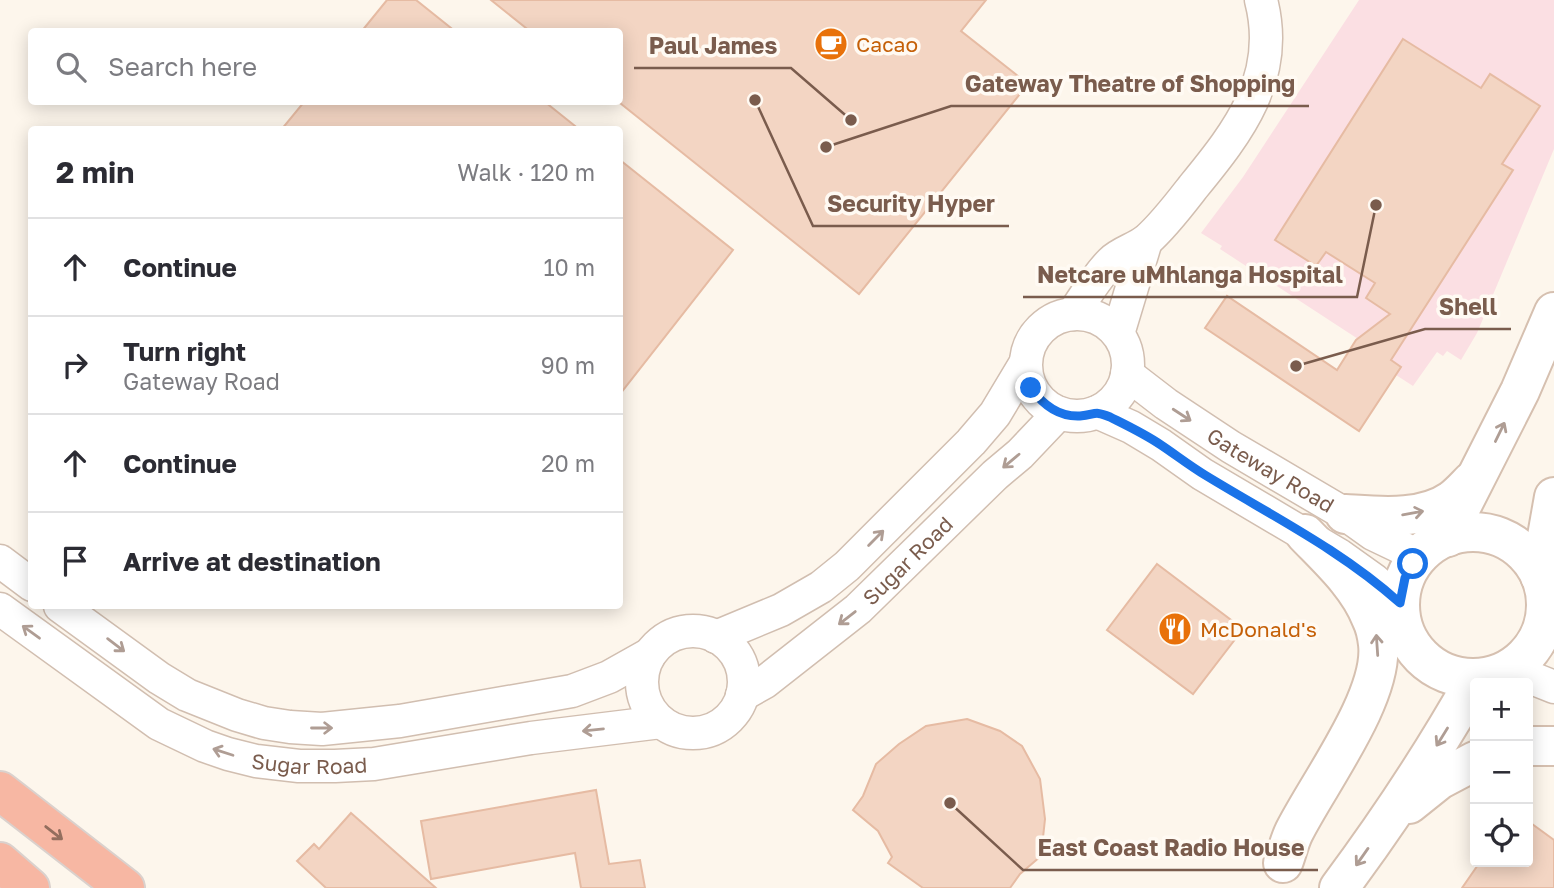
<!DOCTYPE html>
<meta charset="utf-8">
<style>
:root{--surface:#fff;--page:#f7f7f7;--text:#2b2b33;--muted:#7c7c81;--line:#e1e1e2}
body{margin:0;font-family:"Golos Text",sans-serif;background:var(--page);color:var(--text)}
.controls{position:absolute;right:21px;bottom:21px;display:grid;overflow:hidden;border-radius:7px;box-shadow:0 4px 18px #0003}
.controls button{width:63px;height:63px;display:grid;place-items:center;padding:0;border:0;border-bottom:2px solid var(--line);background:var(--surface);color:var(--text);font:35px sans-serif}
.stop{position:absolute;width:21px;height:21px;margin:-16px;border:5px solid #1a73e8;border-radius:50%;background:#fff}
.stop.end{background:#1a73e8;border-color:#fff;box-shadow:0 2px 7px #0008}
.list{margin:0;padding:0;list-style:none}
h2{display:flex;justify-content:space-between;align-items:center;height:91px;margin:0;padding:0 28px;font-size:30px}
h2 small{font-size:23px;font-weight:400;color:var(--muted)}
.list li{display:grid;grid-template-columns:46px 1fr auto;gap:21px;align-items:center;box-sizing:border-box;height:98px;padding:0 28px;border-top:2px solid var(--line)}
.list b{display:block;font-size:26px;white-space:nowrap}
.list p{margin:0;font-size:23px;white-space:nowrap;color:var(--muted)}
.list em{font-size:23px;font-style:normal;color:var(--muted)}
.icon{flex:none;width:38px;height:38px;fill:none;stroke:currentColor;stroke-width:2;stroke-linecap:round;stroke-linejoin:round}
.map{position:relative;flex:none;width:1554px;height:888px;overflow:hidden}
.search{position:absolute;background:var(--surface);box-shadow:0 4px 18px #0003;left:28px;top:28px;width:595px;height:77px;display:flex;align-items:center;gap:18px;box-sizing:border-box;padding:0 24px;border-radius:7px;color:var(--muted);font-size:26px}
.panel{position:absolute;background:var(--surface);box-shadow:0 4px 18px #0003;left:28px;top:126px;width:595px;height:483px;border-radius:7px}
.map>svg:first-child{display:block}
.medical{fill:#fbdfe3}
.building{fill:#f3d5c3;stroke:#e6bba3;stroke-width:2}
.lines{fill:none;stroke-linecap:round;stroke-linejoin:round}
.street-casing{stroke:#d1beb0;stroke-width:35}
.secondary-casing{stroke:#d6c0b0;stroke-width:42}
.highway-casing{stroke:#dad1cd;stroke-width:42}
.street{stroke:#fff;stroke-width:32}
.secondary{stroke:#fff;stroke-width:38}
.highway{stroke:#f7b7a3;stroke-width:38}
.oneway{stroke:#af9d94}
.oneway2{stroke:#936e5e}
.route{stroke:#1a73e8;stroke-width:9}
.labels{text-anchor:middle;dominant-baseline:central;stroke-width:7;stroke-linejoin:round;paint-order:stroke}
.food-label{font-size:21px;fill:#c56008;stroke:#fffaf3;text-anchor:start}
.street-label{font-size:21px;fill:#7a5c4d;stroke:#fffaf3}
.leader{fill:none;stroke:#7a5c4d;stroke-width:2.5}
.callout-dot{fill:#7a5c4d;stroke:#fffaf3;stroke-width:2.5}
.callout-label{font-size:23px;text-anchor:middle;font-weight:bold;fill:#7a5c4d;stroke:#fffaf3;stroke-width:7;stroke-linejoin:round;paint-order:stroke}
</style>
<div class="map">
<svg width="1554" height="888" viewBox="0 0 1554 888">
<rect width="100%" height="100%" fill="#fdf6ec"/>
<!-- medical -->
<path class="medical" d="M1359,0H1554V149L1477,333L1461,360L1447,351L1443,356L1437,352L1413,386L1396,375L1401,367L1220,249L1222,246L1201,233L1243,177Z"/>
<!-- building -->
<g class="building">
<path d="M387,0H416L456,32H361Z"/>
<path d="M491,0H986L961,31L1028,84L859,294L620,103V32H531Z"/>
<path d="M1403,39L1481,88L1490,74L1540,106L1502,164L1513,170L1391,360L1401,367L1359,431L1205,328L1227,296L1337,370L1356,340L1390,314L1366,298L1375,283L1326,252L1316,266L1275,240Z"/>
<path d="M304,102H545L580,130H281Z"/>
<path d="M620,160L733,250L620,394Z"/>
<path d="M1157,564L1243,629L1193,694L1107,630Z"/>
<path d="M967,719L1000,731L1022,746L1040,779L1045,819L1041,856L1020,874L1010,888H923L888,863L892,857L878,831L853,810L863,796L876,764L899,744L926,726Z"/>
<path d="M596,790L609,864L640,860L645,888H581L575,853L431,879L421,821Z"/>
<path d="M351,813L436,888H326L297,861L314,844L319,849Z"/>
<path d="M1528,821L1554,840V888H1462L1480,862H1528Z"/>
</g>
<g class="lines">
<defs>
<g id="street">
<circle cx="1077" cy="365" r="51"/>
<path d="M1073,314C1085,297 1096,277 1111,262C1121,252 1136,249 1147,240C1164,225 1179,205 1193,187C1239,131 1281,77 1261,0"/>
<path d="M1118,334L1146,241"/>
<path id="s1" d="M1127,374L1166,404L1231,447L1345,514L1373,534L1419,556"/>
<path d="M1097,412L1131,427L1161,445L1202,474L1339,555L1374,580L1400,603"/>
<path d="M0,561L32,585"/>
<path d="M60,606L159,678L187,695L237,715L264,723L290,727L322,729L400,721L572,691L609,677L650,654"/>
<path d="M1546,607L1554,614"/>
<path id="s2" d="M0,609L159,724L205,746L228,754L256,761L299,766H335L374,764L531,738L661,722"/>
<circle cx="693" cy="682" r="51"/>
<path d="M716,637L781,610L821,587L847,566L971,442L995,414L1025,364"/>
<path d="M1509,669L1554,687"/>
<path id="s3" d="M742,695L765,682L858,609L995,475L1020,454L1059,413"/>
</g>
<g id="secondary">
<path d="M1345,514C1379,516 1422,521 1452,500C1460,494 1466,487 1472,481"/>
<circle cx="1473" cy="605" r="73"/>
<path d="M1448,537L1456,517L1520,391L1554,312"/>
<path d="M1540,576L1554,497"/>
<path d="M1528,746H1554"/>
<path d="M1409,804L1439,780L1475,761"/>
<path d="M1283,863C1287,853 1289,842 1294,832C1318,784 1384,697 1378,644C1377,635 1375,626 1371,618C1358,585 1329,559 1305,534"/>
<path d="M1339,888C1389,821 1435,751 1476,678"/>
</g>
<g id="highway">
<path d="M0,791L125,888"/>
<path d="M0,862L30,888"/>
</g>
</defs>
<!-- street casing -->
<use href="#street" class="street-casing"/>
<!-- secondary casing -->
<use href="#secondary" class="secondary-casing"/>
<!-- highway casing -->
<use href="#highway" class="highway-casing"/>
<!-- street -->
<use href="#street" class="street"/>
<!-- secondary -->
<use href="#secondary" class="secondary"/>
<!-- highway -->
<use href="#highway" class="highway"/>
</g>
<!-- one-way arrows -->
<defs><path id="oneway-shaft" d="M-6 0H5M1.5-3L5.5 0L1.5 3" fill="none" stroke-width="1.6" stroke-linecap="round" stroke-linejoin="round" transform="scale(1.75)"/></defs>
<g class="oneway">
<use href="#oneway-shaft" transform="translate(1182 415) rotate(33)"/>
<use href="#oneway-shaft" transform="translate(1500 432) rotate(-64)"/>
<use href="#oneway-shaft" transform="translate(1011 461) rotate(140)"/>
<use href="#oneway-shaft" transform="translate(1413 513) rotate(-10)"/>
<use href="#oneway-shaft" transform="translate(876 538) rotate(-45)"/>
<use href="#oneway-shaft" transform="translate(847 618) rotate(142)"/>
<use href="#oneway-shaft" transform="translate(31 632) rotate(-144)"/>
<use href="#oneway-shaft" transform="translate(116 645) rotate(37)"/>
<use href="#oneway-shaft" transform="translate(1377 645) rotate(-94)"/>
<use href="#oneway-shaft" transform="translate(322 728)"/>
<use href="#oneway-shaft" transform="translate(593 730) rotate(174)"/>
<use href="#oneway-shaft" transform="translate(1442 737) rotate(122)"/>
<use href="#oneway-shaft" transform="translate(223 752) rotate(-162)"/>
<use href="#oneway-shaft" transform="translate(1362 857) rotate(125)"/>
</g>
<use class="oneway2" href="#oneway-shaft" transform="translate(54 833) rotate(38)"/>
<g class="lines">
<!-- route -->
<path class="route" d="M1031,388C1043,405 1058,417 1080,416C1096,415 1093,410 1110,417C1128,426 1145,434 1161,445C1176,455 1190,466 1205,475C1272,516 1341,550 1400,603L1405,578L1413,564"/>
</g>
<!-- icons -->
<defs>
<symbol id="cafe-disc" viewBox="-11 -11 22 22"><circle r="9.5" fill="#e8710a" stroke="#fffaf3"/><path d="M-5.5-4.5H6V0H3Q3 3.5 0 3.5H-2.5Q-5.5 3.5-5.5 0ZM3-3.2v2h1.7v-2ZM-6 4.5H4V6H-6Z" fill="#fff"/></symbol>
<symbol id="restaurant-disc" viewBox="-11 -11 22 22"><circle r="9.5" fill="#e8710a" stroke="#fffaf3"/><path d="M-5-6h1v4h1v-4h1v4h1v-4h1v5L-1.5 .5V6h-2V.5L-5-1ZM5-6V6H3V1.5H1.5Q1.5-4 5-6Z" fill="#fff"/></symbol>
</defs>
<g fill-rule="evenodd">
<use href="#cafe-disc" x="812" y="25" width="38" height="38"/>
<use href="#restaurant-disc" x="1156" y="610" width="38" height="38"/>
</g>
<g class="labels">
<!-- food labels -->
<g class="food-label">
<text x="856" y="44">Cacao</text>
<text x="1200" y="629">McDonald's</text>
</g>
<!-- street labels -->
<g class="street-label">
<text stroke="none"><textPath href="#s1" startOffset="173">Gateway Road</textPath></text>
<text stroke="none"><textPath href="#s3" startOffset="214">Sugar Road</textPath></text>
<text stroke="none"><textPath href="#s2" startOffset="354">Sugar Road</textPath></text>
</g>
</g>
<!-- callouts -->
<path class="leader" d="M851 120L791 68H634M826 147L951 106H1309M755 100L813 226H1009M1376 205L1357 297H1023M1296 366L1425 329H1511M950 803L1023 870H1318"/>
<g class="callout-dot">
<circle cx="851" cy="120" r="7"/>
<circle cx="826" cy="147" r="7"/>
<circle cx="755" cy="100" r="7"/>
<circle cx="1376" cy="205" r="7"/>
<circle cx="1296" cy="366" r="7"/>
<circle cx="950" cy="803" r="7"/>
</g>
<g class="callout-label">
<text x="713" y="54">Paul James</text>
<text x="1130" y="92">Gateway Theatre of Shopping</text>
<text x="911" y="212">Security Hyper</text>
<text x="1190" y="283">Netcare uMhlanga Hospital</text>
<text x="1468" y="315">Shell</text>
<text x="1171" y="856">East Coast Radio House</text>
</g>
</svg>
<div class="controls">
<button>+</button>
<button>−</button>
<button><svg class="icon" aria-label="locate" viewBox="0 0 24 24"><circle cx="12" cy="12" r="6"/><path d="M12 2v4M12 18v4M2 12h4M18 12h4"/></svg></button>
</div>
<div class="stop" style="left:1413px;top:564px"></div>
<div class="stop end" style="left:1031px;top:388px"></div>
<div class="search"><svg class="icon" aria-label="search" viewBox="0 0 24 24"><circle cx="10" cy="10" r="6"/><path d="M15 15l6 6"/></svg>Search here</div>
<section class="panel">
<h2>2 min<small>Walk · 120 m</small></h2>
<ul class="list">
<li><svg class="icon" aria-label="ahead" viewBox="0 0 24 24"><path d="M12 20V5M6 11l6-6 6 6"/></svg><div><b>Continue</b></div><em>10 m</em></li>
<li><svg class="icon" aria-label="right" viewBox="0 0 24 24"><path d="M7 20v-9h11M14 6l5 5-5 5"/></svg><div><b>Turn right</b><p>Gateway Road</p></div><em>90 m</em></li>
<li><svg class="icon" aria-label="ahead" viewBox="0 0 24 24"><path d="M12 20V5M6 11l6-6 6 6"/></svg><div><b>Continue</b></div><em>20 m</em></li>
<li><svg class="icon" aria-label="arrive" viewBox="0 0 24 24"><path d="M6 21V4h12l-3 4 3 4H6"/></svg><div><b>Arrive at destination</b></div></li>
</ul>
</section>
</div>
